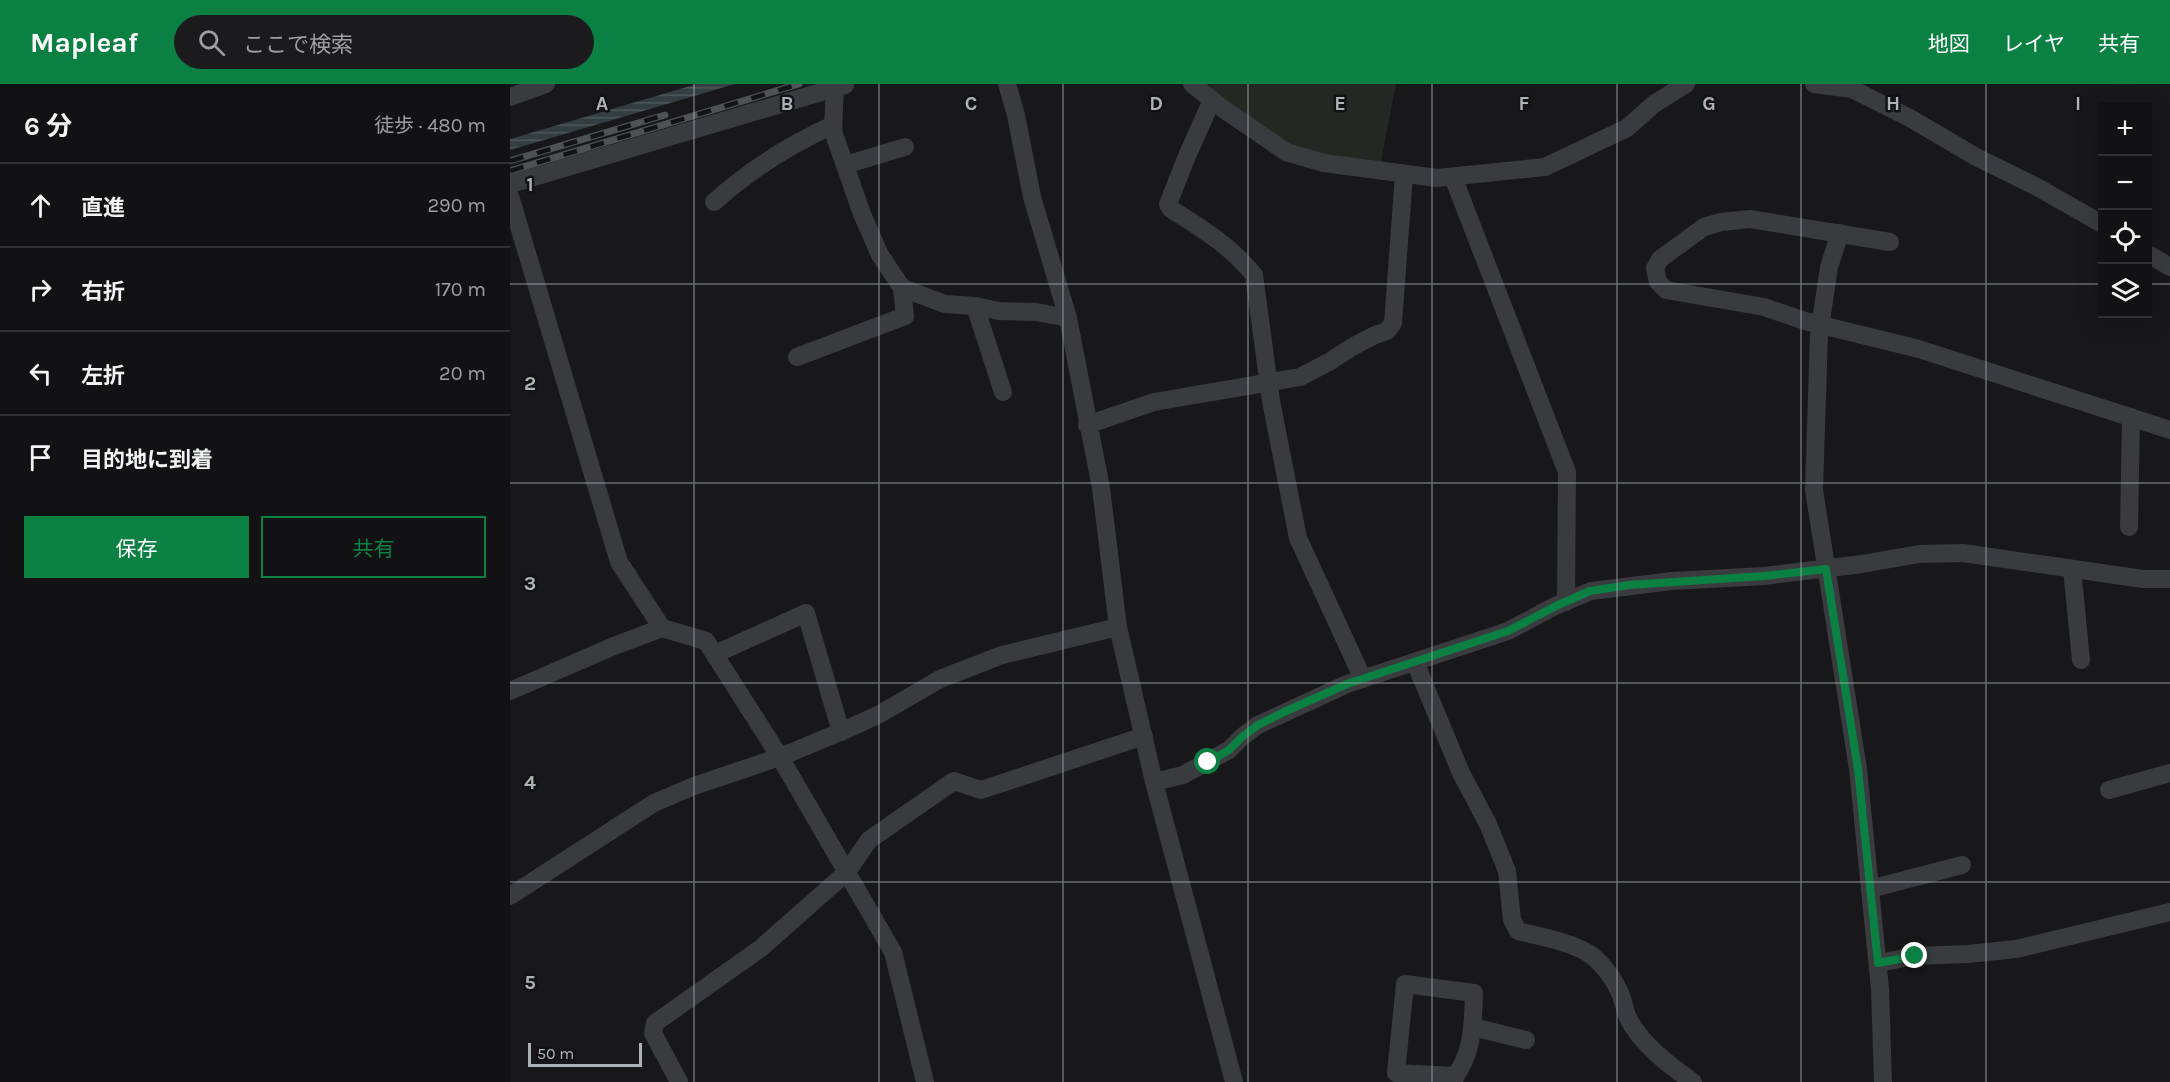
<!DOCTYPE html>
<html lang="ja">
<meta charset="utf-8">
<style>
:root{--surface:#121214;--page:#1b1b1d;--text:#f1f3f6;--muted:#9c9ea0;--line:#313234;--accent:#0b8043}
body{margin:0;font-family:Karla,"Noto Sans JP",sans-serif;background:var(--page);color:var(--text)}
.controls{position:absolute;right:18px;top:18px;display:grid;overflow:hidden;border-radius:0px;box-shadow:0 6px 24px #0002}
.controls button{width:54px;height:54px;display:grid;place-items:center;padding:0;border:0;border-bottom:2px solid var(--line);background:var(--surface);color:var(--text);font:30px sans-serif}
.scale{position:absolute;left:18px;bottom:15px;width:114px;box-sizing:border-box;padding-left:6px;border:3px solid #acb3b8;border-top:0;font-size:16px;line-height:21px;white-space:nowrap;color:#acb3b8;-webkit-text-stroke:4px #131315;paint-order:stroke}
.stop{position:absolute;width:18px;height:18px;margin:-14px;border:4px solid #0b8043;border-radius:50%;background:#fff}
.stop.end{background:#0b8043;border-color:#fff;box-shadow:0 2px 6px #0008}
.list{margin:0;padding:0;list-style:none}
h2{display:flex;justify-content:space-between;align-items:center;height:78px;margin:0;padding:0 24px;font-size:26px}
h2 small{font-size:20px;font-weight:400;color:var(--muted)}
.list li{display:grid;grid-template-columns:39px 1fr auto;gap:18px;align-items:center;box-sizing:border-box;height:84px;padding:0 24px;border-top:2px solid var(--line)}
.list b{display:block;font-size:22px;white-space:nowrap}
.list em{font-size:20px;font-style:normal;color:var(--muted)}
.actions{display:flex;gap:12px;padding:18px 24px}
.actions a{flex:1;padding:14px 0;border:2px solid var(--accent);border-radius:0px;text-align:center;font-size:21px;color:var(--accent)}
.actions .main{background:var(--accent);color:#fff}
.icon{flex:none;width:33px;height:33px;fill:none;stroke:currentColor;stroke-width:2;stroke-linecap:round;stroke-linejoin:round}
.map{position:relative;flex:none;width:1660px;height:998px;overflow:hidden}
header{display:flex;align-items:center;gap:36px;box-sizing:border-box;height:84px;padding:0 30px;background:var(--accent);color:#fff}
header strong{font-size:28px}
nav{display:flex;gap:33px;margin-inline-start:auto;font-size:21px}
.search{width:420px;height:54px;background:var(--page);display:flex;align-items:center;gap:15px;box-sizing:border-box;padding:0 21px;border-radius:33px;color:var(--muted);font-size:22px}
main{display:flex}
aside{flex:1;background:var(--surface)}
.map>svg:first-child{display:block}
.park{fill:#232922}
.water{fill:url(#water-rules)}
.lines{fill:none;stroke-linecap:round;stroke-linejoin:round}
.minor{stroke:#393b3e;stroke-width:18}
.rail-casing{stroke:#4f5255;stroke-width:7}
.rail{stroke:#131315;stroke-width:4.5;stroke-dasharray:14;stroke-linecap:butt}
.route{stroke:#0b8043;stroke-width:8}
.grid{fill:none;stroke:#acb3b8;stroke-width:1.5;stroke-opacity:0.55}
.grid-label{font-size:20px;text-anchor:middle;font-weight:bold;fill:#acb3b8;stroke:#131315;stroke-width:5;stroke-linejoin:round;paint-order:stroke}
</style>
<header>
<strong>Mapleaf</strong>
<div class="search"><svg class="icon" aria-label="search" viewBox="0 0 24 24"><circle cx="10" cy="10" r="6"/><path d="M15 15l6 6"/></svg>ここで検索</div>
<nav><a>地図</a><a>レイヤ</a><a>共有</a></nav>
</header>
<main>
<aside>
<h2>6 分<small>徒歩 · 480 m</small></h2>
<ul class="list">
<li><svg class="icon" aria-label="ahead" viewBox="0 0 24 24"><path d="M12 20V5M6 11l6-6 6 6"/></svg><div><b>直進</b></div><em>290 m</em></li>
<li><svg class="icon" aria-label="right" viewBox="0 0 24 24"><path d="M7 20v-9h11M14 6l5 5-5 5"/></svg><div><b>右折</b></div><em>170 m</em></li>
<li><svg class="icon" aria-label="left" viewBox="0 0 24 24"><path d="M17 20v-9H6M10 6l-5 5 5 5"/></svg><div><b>左折</b></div><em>20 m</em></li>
<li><svg class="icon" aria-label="arrive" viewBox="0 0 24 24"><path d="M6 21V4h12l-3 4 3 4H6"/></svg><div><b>目的地に到着</b></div></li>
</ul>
<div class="actions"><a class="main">保存</a><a>共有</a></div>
</aside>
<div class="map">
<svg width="1660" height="998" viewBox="0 0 1660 998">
<defs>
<pattern id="water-rules" width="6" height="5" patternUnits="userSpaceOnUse" patternTransform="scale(1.5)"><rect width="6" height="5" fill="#333e41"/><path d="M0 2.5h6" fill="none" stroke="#4e585a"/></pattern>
</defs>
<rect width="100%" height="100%" fill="#18181a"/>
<!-- park -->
<path class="park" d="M682,0H886L869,87L776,68Z"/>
<!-- water -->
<path class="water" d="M187,0H225L0,66V55Z"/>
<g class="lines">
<!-- minor -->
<g class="minor">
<path d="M325,0L323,47L352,130L370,171L392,204L435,220L465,222L489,227L526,228L558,234"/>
<path d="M497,0L506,31L522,113L558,234L591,404L608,543L644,698L724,998"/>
<path d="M682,0L712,24L776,68L814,79L927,94L1035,83L1117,44L1144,20L1176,0"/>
<path d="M1304,0L1342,5L1400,34L1466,73L1527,103L1592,140"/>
<path d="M0,13L36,0"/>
<path d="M702,16L677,72L658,120L661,125C691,144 722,163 744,191L761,317L788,454L853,595"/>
<path d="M335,81L395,63"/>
<path d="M943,93L1057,388L1056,518"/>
<path d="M0,100L335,1"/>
<path d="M0,112L109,478L152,544"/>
<path d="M204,118C240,86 279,61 323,41"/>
<path d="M1330,149L1319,183L1309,250L1304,406L1348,685L1370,905L1373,998"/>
<path d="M1380,158L1240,135L1211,138L1194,143L1150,175L1145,184L1148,198L1156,206L1254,223L1295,237L1409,265L1660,346"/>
<path d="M1638,170L1660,183"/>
<path d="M465,222L493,308"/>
<path d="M287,273L395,232L392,204"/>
<path d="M577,341L644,318L790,293L819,278L842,263L865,251L877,247L883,239L894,91"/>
<path d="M1619,443L1621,333"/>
<path d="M1562,485L1571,576"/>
<path d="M205,570L296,529L331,648"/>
<path d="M905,578L951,689L978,740L997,787L1002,836L1008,847C1028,852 1061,858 1078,869C1091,877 1106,897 1111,912C1114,919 1115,927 1118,934C1132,961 1159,981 1183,998"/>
<path d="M0,607L104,562L152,544L196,557L270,673L383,868L415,998"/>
<path d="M644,698L673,691L719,666L733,652L748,641L837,600L998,547L1045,522L1081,507L1162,497L1254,492L1352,480L1409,470L1453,469L1633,495H1660"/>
<path d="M1599,706L1660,689"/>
<path d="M1360,805L1452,781"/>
<path d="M0,812L144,719L184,702L270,673L335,646L368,631L430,595L492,571L608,543"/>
<path d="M1368,879L1405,872L1458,870L1506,865L1660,828"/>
<path d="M963,943L1016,956"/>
<path d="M169,998L143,949L145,939L251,864L337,788L359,756L444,697L471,706L634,652"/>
<path d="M941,998C963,972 963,941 964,909L895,900L886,989L946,992"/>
</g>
<defs>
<g id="rail">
<path d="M0,77L155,31"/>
<path d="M0,87L289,0"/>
</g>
</defs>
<!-- rail casing -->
<use href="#rail" class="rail-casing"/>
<!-- rail -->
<use href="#rail" class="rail"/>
</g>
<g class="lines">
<!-- route -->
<path class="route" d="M698,678L719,666L733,652L748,641L774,628L837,600L998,547L1046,522L1080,507L1119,501L1254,492L1316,485L1348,685L1368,879L1405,872"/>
</g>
<!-- grid -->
<path class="grid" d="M184,0V998M369,0V998M553,0V998M738,0V998M922,0V998M1107,0V998M1291,0V998M1476,0V998M0,200H1592M1638,200H1660M0,399H1660M0,599H1660M0,798H1660"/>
<g class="grid-label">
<text x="92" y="26">A</text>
<text x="277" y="26">B</text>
<text x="461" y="26">C</text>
<text x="646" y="26">D</text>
<text x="830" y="26">E</text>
<text x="1014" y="26">F</text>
<text x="1199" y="26">G</text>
<text x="1383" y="26">H</text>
<text x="1568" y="26">I</text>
<text x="20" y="107">1</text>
<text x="20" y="306">2</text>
<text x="20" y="506">3</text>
<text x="20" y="705">4</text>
<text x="20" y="905">5</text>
</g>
</svg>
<div class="controls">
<button>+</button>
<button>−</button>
<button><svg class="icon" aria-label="locate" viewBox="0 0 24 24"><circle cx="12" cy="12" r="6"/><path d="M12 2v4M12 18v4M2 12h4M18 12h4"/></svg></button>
<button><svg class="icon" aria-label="layers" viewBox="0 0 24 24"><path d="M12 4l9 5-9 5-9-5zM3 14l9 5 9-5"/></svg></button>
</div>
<div class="scale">50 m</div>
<div class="stop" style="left:698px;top:678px"></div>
<div class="stop end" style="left:1405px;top:872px"></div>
</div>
</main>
